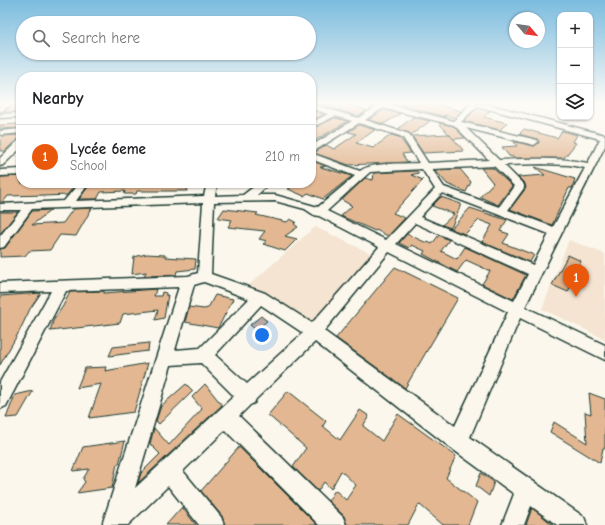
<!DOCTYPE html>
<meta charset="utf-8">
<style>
:root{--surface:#fff;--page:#f6f6f6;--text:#202124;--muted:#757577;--line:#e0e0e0;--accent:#ea580c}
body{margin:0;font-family:"Comic Neue",sans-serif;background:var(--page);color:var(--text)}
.controls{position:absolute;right:12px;top:12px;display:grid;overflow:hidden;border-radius:8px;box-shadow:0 1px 3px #0004}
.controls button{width:36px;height:36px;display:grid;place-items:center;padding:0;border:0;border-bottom:1px solid var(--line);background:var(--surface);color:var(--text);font:20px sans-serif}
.compass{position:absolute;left:509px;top:12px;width:36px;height:36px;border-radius:50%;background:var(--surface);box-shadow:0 1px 3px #0004;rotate:119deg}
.you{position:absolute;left:262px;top:335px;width:14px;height:14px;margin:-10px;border:3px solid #fff;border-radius:50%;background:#1a73e8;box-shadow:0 0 0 6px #1a73e833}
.badge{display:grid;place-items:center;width:26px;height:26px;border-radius:50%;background:var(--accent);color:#fff;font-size:13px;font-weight:700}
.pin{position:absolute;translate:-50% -33px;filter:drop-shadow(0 1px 2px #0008)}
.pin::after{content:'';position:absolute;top:21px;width:14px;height:12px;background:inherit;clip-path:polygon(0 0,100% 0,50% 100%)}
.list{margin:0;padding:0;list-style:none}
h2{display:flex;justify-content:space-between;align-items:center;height:52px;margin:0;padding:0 16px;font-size:17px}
h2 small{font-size:13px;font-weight:400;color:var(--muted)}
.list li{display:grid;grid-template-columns:26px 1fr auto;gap:12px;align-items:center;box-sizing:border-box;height:64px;padding:0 16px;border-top:1px solid var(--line)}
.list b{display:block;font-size:15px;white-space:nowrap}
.list p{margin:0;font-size:13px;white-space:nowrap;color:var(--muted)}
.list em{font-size:13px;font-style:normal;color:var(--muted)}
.icon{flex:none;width:22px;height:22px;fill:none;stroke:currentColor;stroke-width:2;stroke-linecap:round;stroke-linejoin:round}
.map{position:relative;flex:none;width:605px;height:525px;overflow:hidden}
.search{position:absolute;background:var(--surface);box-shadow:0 1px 3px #0004;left:16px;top:16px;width:300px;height:44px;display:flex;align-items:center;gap:10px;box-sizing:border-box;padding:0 14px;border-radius:22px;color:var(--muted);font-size:15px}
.panel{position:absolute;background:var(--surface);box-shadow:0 1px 3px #0004;left:16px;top:72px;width:300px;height:116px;border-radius:16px}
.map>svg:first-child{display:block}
.built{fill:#f4e4d1}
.building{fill:#e2b792;stroke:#1f3d34}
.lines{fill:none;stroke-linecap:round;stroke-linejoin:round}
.minor-casing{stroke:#1f3d34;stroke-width:3}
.minor{fill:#fbf7ec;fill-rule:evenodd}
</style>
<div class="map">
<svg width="605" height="525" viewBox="0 0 605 525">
<rect width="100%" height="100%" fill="#fbf7ec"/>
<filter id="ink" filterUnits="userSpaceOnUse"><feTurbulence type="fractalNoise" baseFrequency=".025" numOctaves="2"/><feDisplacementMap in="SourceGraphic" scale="8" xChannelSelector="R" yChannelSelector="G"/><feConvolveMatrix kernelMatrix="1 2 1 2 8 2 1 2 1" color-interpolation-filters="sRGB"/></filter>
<g filter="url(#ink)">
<!-- built -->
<g class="built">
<path d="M315,227L376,256L314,328L248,286Z"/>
<path d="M569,240L605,254V339L542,309Z"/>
</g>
<!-- building -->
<g class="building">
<path d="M14,104H21V110L19,112H4Z"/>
<path d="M318,104H348L367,111L358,116Z"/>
<path d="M396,104H436L461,111L455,118L444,115L446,117Z"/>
<path d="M477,108L490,111L484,117L507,123L500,130L464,121Z"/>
<path d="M311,110L324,114L311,121Z"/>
<path d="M384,110L400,114L384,124L368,120Z"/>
<path d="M413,117L430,121L411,135L409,133L398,129Z"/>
<path d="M335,118L348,121L314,141H316L311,144V129Z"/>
<path d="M21,122V128L0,129V125L18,124Z"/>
<path d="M439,123L453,126L465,138L453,139Z"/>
<path d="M359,125L375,130L356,143L373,148L391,135L399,137L411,153L402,154L407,162L349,165L314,153L326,145L334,149L356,134L348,132Z"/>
<path d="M524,129L557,138L562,131L577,135L573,142L576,143L564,158H516L509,156L502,147L517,146L514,142H516L534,146L539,142L537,139L519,134Z"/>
<path d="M449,134L464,151L423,153L412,136Z"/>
<path d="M21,135L5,151H0V139L3,136Z"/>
<path d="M315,162L326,166L320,167L352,176L323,199L308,193L304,196L288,189L299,183H311V165Z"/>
<path d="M535,167L575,179L572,188H569L552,225L510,209L526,188L525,184L518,177L545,175Z"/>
<path d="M481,168H493L512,186L498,205L480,197L493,183Z"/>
<path d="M460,169L471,182L466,192L447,184L435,170Z"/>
<path d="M416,171L419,173L411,175L423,180L393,213L405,218L388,236L376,230L375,231L341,216L352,206L342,200L365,178L373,180L374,173Z"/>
<path d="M21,176V183H51V185L77,183L67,195L44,196L45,195L8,196L3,202H0V177Z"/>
<path d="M91,183H188L187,191H137L136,194H124L125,191L101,192L97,199H79Z"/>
<path d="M441,197L461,204L451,228L442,225L454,214L432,206Z"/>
<path d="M92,208L76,236L60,235L50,250L29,251L25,256L0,257V249L5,248L32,211L51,210L32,225L63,223L73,209Z"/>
<path d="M470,208L507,220L500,231L509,234L503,243L534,255L530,262L482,242L492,225L479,220L465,234L451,229Z"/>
<path d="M224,209L258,213L256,215L287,222L290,219L296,222L294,224L298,227L285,236L297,239L285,251L263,244L267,241L259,239L265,231L228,227L232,220L218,218Z"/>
<path d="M0,212H18L0,234Z"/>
<path d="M407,234L427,243L428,242L432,244L439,235L449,240L441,251L457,259L465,247L526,275L513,299L482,284L490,271L466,260L457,272L423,254L425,251L412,245L409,248L399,243Z"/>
<path d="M146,254L165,255V257L196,259L195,269L177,271L176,275L144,276L146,272L132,274L134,257Z"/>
<path d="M568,255L581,261L568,292L552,285Z"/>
<path d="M395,267L458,298L405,388L336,338Z"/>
<path d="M156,289L154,296H161L162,292L166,293V296L168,295L164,318L155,320L158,310L123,314L120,323L50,331L53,321L63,306L70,292L104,291V293Z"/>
<path d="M41,293L30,309L19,332L0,365V296Z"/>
<path d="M215,295L233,299L218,328L185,322L189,307L204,309L208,308Z"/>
<path d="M261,316L267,321L256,330L250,325Z"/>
<path d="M149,343L148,351L109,356L113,347Z"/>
<path d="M148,363L134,412L89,418L101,384L77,388L85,368L106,367L105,371Z"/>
<path d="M186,384L193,391L159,424L156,421L161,406Z"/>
<path d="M205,384L222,405L138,483L141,473L160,454L150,444L154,428L169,445L202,409L192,397Z"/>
<path d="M33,391L18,417L6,418L15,395Z"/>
<path d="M288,391L326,421L323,426L340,440L360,410L369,416L363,426L382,441L398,414L456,456L446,478L477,502L468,525H443L419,504L408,525H347L344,516L328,501L335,490L346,500L356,485L341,471L331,489L324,482L318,491L293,467L306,448L268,415Z"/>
<path d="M589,393L605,399V449L603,448L600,463L550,432L554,422L587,443L585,412L591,414Z"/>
<path d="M125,441L119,464H117L112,488L77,493L85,482L83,479L89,469L73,471L83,447Z"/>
<path d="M239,447L317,525H225L222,516L201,491Z"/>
<path d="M481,473L494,482L489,496L476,486Z"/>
<path d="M182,507L196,525H166Z"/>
<path d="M532,508L541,515L553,525H526Z"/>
</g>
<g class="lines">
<defs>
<g id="minor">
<path d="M3,104H11L0,112V107Z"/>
<path d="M311,104L358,118L376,107L371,104H388L454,121L470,104H487L605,135V146L525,307L605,345V360L520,318L470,437L584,517L587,525H557L531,506L524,525H502L514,494L451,448L315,342L256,399L254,403L250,405L239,416L343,517L346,525H319L225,430L183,471L221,517L224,525H199L168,486L128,525H103V522L179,287L66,291L6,406L0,409V382L51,291L0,293V283L188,276L198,273L203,203L32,209L4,247L0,248V236L21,210H0V204L64,201L79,183H89L76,201L204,196L207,183H217L215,196L243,195L256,185L255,183H267L268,185L257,195H275L318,207L355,176L311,159V153L360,171C371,162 404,164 419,163L403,138L400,136L359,123L311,153V146L352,121L335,116L311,128V123L328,114L311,108ZM477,106L600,139L588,163C558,157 529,159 499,160L466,128L534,145L538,142L537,140L461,122ZM383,108L454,125L489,160L428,163L409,134L365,120ZM542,164L569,165L585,168L553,227L508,210L524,188V185L504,165ZM494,166L514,186L499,207L444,187L432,169ZM422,169L435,189L386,240L327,211L370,172ZM442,193L549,234L533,265L420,217ZM275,201L305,209L314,215L319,216L379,247L312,323L265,293L211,274L214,202ZM415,223L528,274L514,301L396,244ZM389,252L508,312L455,426L324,331ZM204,282L249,299L200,348L175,350L194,285ZM261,305L303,333L247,384L215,355ZM201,363L234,396L135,488L171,365Z"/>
<path d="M21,113V117L0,118V114Z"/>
<path d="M21,129V133L0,135V131Z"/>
<path d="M21,140V148L3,165L0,166V158L18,141Z"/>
<path d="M21,169V175L0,176V170Z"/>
</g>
</defs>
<!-- minor casing -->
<use href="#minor" class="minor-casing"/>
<!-- minor -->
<use href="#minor" class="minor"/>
</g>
</g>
<!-- sky -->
<linearGradient id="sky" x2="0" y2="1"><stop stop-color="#7bbcdf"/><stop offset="0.58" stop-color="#fdfbf6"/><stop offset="1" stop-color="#fdfbf6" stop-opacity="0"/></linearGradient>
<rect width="605" height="178" fill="url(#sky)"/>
</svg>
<div class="controls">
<button>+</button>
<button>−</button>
<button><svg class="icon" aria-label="layers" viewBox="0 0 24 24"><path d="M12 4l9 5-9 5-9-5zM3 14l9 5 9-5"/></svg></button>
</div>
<svg class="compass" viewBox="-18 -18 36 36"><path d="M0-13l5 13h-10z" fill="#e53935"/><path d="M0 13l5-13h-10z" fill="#757577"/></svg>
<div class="you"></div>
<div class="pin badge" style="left:576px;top:297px">1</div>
<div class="search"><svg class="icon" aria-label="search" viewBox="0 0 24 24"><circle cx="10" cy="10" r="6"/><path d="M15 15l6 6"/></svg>Search here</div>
<section class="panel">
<h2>Nearby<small></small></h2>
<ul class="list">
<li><span class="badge">1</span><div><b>Lycée 6eme</b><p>School</p></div><em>210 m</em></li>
</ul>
</section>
</div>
